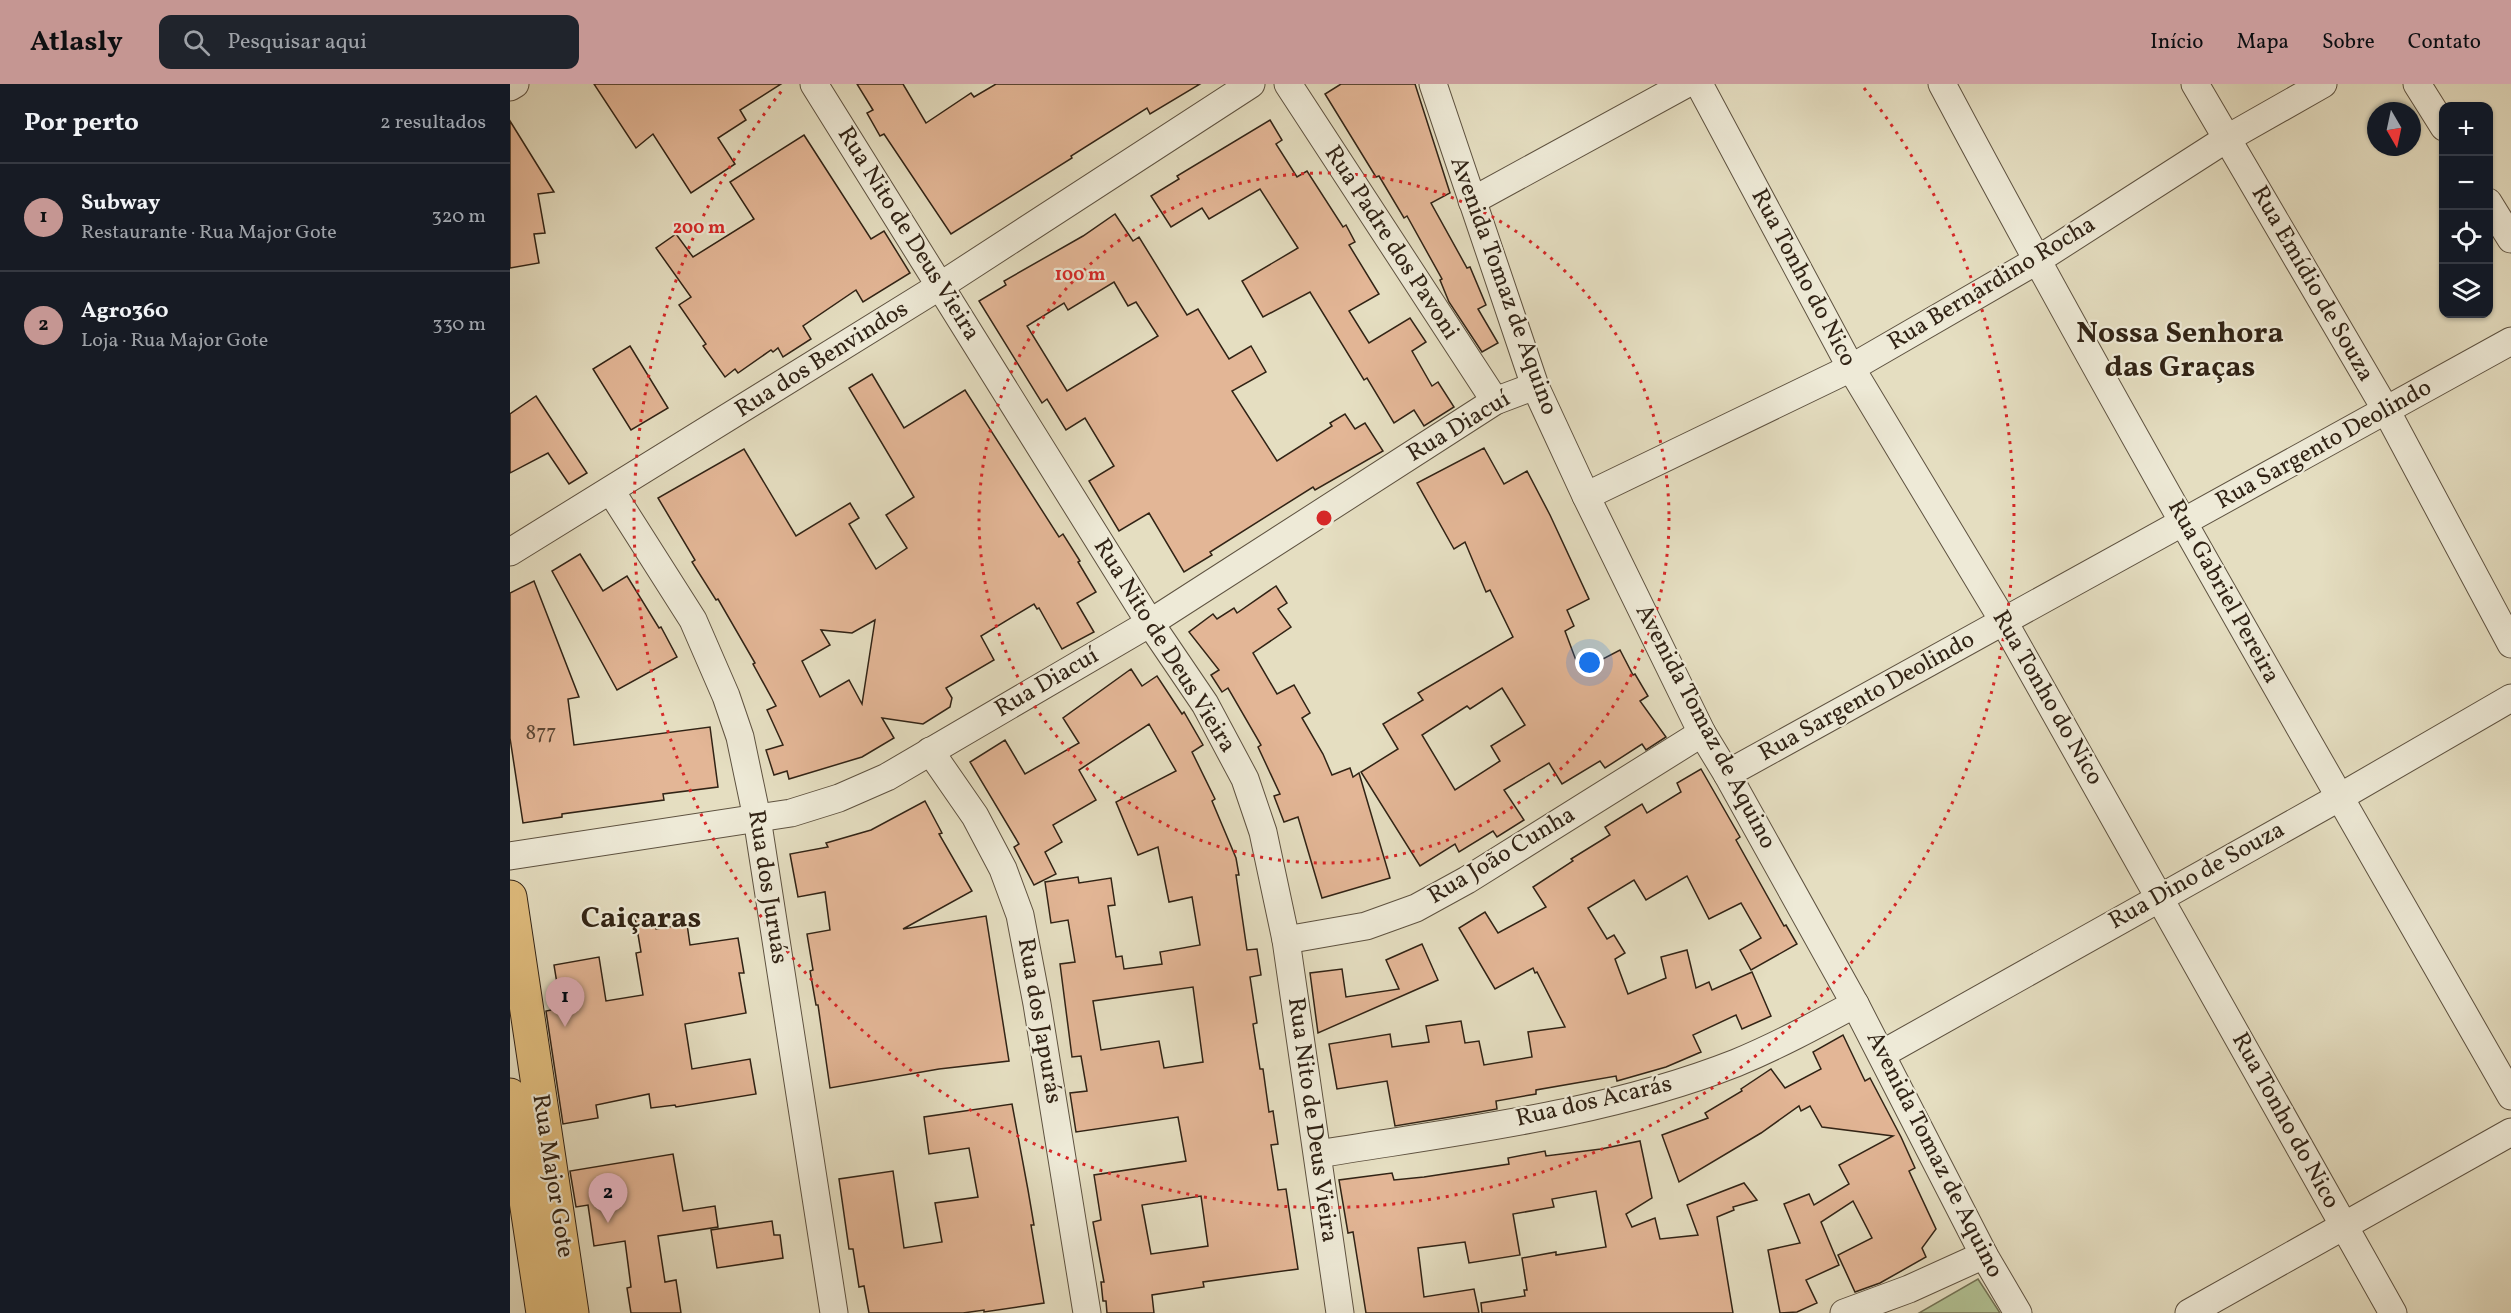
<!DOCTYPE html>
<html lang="pt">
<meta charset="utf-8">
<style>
:root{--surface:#171b24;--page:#20242c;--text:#f1f3f6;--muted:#9ea1a6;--line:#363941;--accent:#c59692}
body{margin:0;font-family:Vollkorn,serif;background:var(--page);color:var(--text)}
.controls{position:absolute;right:18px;top:18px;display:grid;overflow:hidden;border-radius:12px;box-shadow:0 2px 4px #0004}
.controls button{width:54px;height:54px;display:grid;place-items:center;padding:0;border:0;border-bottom:2px solid var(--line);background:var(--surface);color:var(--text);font:30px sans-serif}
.compass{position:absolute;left:1857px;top:18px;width:54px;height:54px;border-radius:50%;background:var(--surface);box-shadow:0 2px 4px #0004;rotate:171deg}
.you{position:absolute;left:1080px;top:579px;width:21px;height:21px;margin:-15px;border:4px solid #fff;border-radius:50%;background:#1a73e8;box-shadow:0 0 0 9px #1a73e833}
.badge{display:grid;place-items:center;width:39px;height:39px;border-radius:50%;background:var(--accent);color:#111;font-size:20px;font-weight:700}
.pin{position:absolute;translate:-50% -50px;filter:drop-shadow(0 2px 3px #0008)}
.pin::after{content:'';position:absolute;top:32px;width:21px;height:18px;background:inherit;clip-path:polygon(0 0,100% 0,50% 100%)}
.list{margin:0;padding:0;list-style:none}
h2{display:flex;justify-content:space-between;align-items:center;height:78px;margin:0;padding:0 24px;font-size:26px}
h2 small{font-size:20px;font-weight:400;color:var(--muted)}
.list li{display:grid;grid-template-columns:39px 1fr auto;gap:18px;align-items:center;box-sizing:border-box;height:108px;padding:0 24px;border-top:2px solid var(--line)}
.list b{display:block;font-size:22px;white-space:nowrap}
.list p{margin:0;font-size:20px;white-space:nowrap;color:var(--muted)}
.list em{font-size:20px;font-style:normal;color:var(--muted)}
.icon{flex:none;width:33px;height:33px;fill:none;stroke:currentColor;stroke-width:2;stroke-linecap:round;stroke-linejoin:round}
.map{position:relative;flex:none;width:2001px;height:1229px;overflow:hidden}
header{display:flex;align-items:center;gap:36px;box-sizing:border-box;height:84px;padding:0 30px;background:var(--accent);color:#111}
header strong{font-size:28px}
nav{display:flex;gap:33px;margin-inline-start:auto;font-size:21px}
.search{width:420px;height:54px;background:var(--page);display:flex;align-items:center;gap:15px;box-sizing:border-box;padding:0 21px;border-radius:12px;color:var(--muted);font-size:22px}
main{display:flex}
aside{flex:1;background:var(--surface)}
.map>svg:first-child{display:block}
.green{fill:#b2c294;stroke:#727254;stroke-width:1.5}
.building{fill:#e3b696;stroke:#312315;stroke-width:1.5;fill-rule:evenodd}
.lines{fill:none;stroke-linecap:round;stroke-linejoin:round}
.minor-casing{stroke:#5e5240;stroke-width:29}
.major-casing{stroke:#312315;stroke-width:35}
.minor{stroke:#eeead7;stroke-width:27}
.major{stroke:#e2bf80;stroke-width:33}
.ring{fill:none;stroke:#d62828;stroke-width:3;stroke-dasharray:3 6}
.labels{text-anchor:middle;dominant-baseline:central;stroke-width:4.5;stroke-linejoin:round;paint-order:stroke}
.number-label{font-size:21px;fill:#5e4835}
.street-label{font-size:24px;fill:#312315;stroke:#eeead7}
.district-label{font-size:30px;font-weight:bold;fill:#312315;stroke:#eeead7}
.centre{fill:#d62828;stroke:#eeead7;stroke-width:3}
.ring-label{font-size:18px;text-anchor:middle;font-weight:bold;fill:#d62828;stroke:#eeead7;stroke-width:4.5;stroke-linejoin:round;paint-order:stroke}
</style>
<header>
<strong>Atlasly</strong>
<div class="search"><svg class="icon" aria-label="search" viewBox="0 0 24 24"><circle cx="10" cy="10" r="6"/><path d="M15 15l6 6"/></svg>Pesquisar aqui</div>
<nav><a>Início</a><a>Mapa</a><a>Sobre</a><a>Contato</a></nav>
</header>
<main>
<aside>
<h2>Por perto<small>2 resultados</small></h2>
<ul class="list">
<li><span class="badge">1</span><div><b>Subway</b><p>Restaurante · Rua Major Gote</p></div><em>320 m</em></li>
<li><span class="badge">2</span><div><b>Agro360</b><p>Loja · Rua Major Gote</p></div><em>330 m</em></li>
</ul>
</aside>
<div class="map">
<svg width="2001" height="1229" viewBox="0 0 2001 1229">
<rect width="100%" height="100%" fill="#e5dec1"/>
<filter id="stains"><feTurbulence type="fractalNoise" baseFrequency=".00333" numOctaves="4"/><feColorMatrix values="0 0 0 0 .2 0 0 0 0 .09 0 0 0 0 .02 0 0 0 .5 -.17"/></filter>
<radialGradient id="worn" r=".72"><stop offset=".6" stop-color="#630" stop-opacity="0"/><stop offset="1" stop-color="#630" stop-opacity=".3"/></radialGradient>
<!-- green -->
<path class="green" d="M1468,1195L1490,1229H1409Z"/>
<!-- building -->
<g class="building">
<path d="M84,0H271L230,26L236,36L208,54L225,80L181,109L143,50L126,64Z"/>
<path d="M347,0H393L416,39L461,9L464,13L486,0H690L640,30L637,24L561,72L562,74L441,150L374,50L370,52L357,29L363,26Z"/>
<path d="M831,0H905L940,109L921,119L957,184L960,183L976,221L968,225L988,259L972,268L939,218L930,196L932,195L897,132L894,134L869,92L866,93L815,10Z"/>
<path d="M760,36L772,56L766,60L787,93L797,87L833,143L836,141L845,158L839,161L869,210L839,227L859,259L900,234L916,258L902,267L922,302L928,298L944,323L914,342L904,326L884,339L857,294L854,296L800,208L753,233L732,197L788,164L750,105L699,135L692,124L661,143L641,112L669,95L667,92Z"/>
<path d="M0,37L44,108L28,110L35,149L24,150L29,179L0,184Z"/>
<path d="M294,51L361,155L374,147L400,189L353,218L346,206L293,242L301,255L273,273L268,264L263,268L261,266L228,289L225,285L215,293L193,262L196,260L169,221L181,213L146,164L166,150L183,173L244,135L220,98Z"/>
<path d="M605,130L623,157L629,153L677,231L688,225L719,275L741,262L756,288L722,307L767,377L822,342L820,339L835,330L845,345L855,339L873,367L805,406L803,403L700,468L702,471L674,488L639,429L609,447L579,397L604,382L575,334L556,346L537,315L532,319L469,217L496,201L494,197L573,152ZM604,198L618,222L626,218L648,252L557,307L517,242L554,219L558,226Z"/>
<path d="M120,262L158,324L121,346L83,285Z"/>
<path d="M362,290L394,344L455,306L549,453L553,450L570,477L568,478L586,508L567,519L584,548L552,565L529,524L527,525L524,520L471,552L484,576L436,604L442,614L440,623L413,640L372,634L384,654L352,673L279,695L277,687L264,691L256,666L273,661L257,626L266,622L243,580L245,579L208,515L206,516L182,478L185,476L148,414L234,365L286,452L340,419L349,434L339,440L366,485L397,464L376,431L404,413L339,304ZM365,536L352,620L339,596L310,613L292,577L320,561L311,546L342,549Z"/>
<path d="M26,312L77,389L59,400L38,369L0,389V330Z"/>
<path d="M974,364L994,400L1017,387L1040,431L1079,515L1057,526L1064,542L1055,547L1070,587L1110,566L1123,591L1125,590L1138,612L1130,617L1156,653L1136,666L1132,660L1095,684L1090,677L1052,700L1039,679L994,706L1014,736L987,753L983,747L949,768L945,760L910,782L851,688L888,665L873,640L913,616L908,609L1003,553L980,506L976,508L955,458L944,465L907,399ZM992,604L1015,641L981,662L990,677L945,706L912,651L957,622L960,625Z"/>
<path d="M70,470L93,507L117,492L149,544L151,543L167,573L107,606L42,487Z"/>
<path d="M24,497L69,613L58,615L64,661L200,643L208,703L153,710L154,716L52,730V733L13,739L0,654V509Z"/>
<path d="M766,502L777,519L768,525L781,543L743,569L767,610L784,601L800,629L792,634L813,670L822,691L840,684L843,693L849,689L880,794L812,814L788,733L774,738L764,712L770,710L748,663L751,661L718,604L712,608L701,591L709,586L679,548L703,530L707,535L724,524L727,529Z"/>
<path d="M621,585L632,602L647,592L672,630L674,628L693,661L682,668L705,715L702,717L726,774L729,791H726L737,866L747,865L751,891L740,893L747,939L743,940L750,985H753L759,1028L763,1027L768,1060L761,1061L768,1106L776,1105L788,1185L693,1198L694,1203L642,1211L644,1229H597L596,1217H593L591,1198H594L583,1138L591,1136L584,1091L676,1077L668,1033L566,1048L560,1009L577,1007L571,972L562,973L550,880L565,878L558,836L541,839L535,798L568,793L569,799L601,794L605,821L598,822L606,873L612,872L614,885L652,880L650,868L690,861L682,813L659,818L648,763L628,771L606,718L666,687L639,640L569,686L586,716L543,741L552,758L535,768L546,790L524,801L504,763L509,760L460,678L495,656L515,690L569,659L553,634ZM683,903L693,978L654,984L649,957L591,966L583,917ZM691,1112L698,1162L641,1170L632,1121Z"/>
<path d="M1191,685L1230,753L1226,756L1274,842L1276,841L1287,860L1241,886L1230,866L1251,854L1231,819L1199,835L1177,792L1136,816L1124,796L1078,824L1097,855L1104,851L1115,869L1105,875L1118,910L1156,894L1151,873L1177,866L1186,904L1199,898L1202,906L1242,888L1261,932L1232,945L1226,931L1183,951L1191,968L1156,983L1107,997L1106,992L1026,1006V1010L986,1017L987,1025L964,1029L885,1042L877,997L827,1005L819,960L880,950L882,963L919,958L916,942L951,937L955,959L969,957L974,981L1022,973L1018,948L1055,943L1027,888L1025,889L1023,884L985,905L949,844L975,828L988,849L1036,823L1023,803L1063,777L1061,775L1100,751L1095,743L1132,720L1137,729L1171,708L1167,699Z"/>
<path d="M415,717L432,749L429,750L462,807L393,845L476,832L499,977L429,985L320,1004L308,921H306L300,887L303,886L297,850L320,846L315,808L288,813L280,770L318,763L316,759L361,746Z"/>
<path d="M143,830L146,845L177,840L180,861L228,854L234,889H229L236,929L175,940L182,985L240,975L246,1010L166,1023L165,1021L141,1024L139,1010L86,1021L88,1034L53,1040L36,927L51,924L44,881L89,873L96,917L133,911L126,869L131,868L125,833Z"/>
<path d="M912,860L928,896L808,949L800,889L832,885L836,913L889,905L876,876Z"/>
<path d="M1333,951L1355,997L1360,994L1391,1053L1405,1084L1399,1087L1426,1145L1412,1164L1416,1173L1370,1199L1345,1208L1328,1171L1362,1154L1343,1117L1311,1138L1329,1181L1296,1196L1307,1219L1287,1228L1270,1229L1258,1166L1290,1159L1274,1120L1299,1110L1304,1121L1339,1100L1329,1081L1383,1052L1312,1043L1300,1022L1291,1027L1289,1022L1251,1049L1169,1098L1152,1051L1198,1034L1195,1029L1232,1007L1231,1005L1261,985L1275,1004L1311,985L1303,968Z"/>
<path d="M502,1020L518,1106L524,1141H521L534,1219L474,1228V1226L453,1229H359L354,1202L349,1203L343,1165H339L329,1095L383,1087L394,1164L432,1158L425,1119L468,1113L459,1064L419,1070L414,1033Z"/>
<path d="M1130,1057L1142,1114L1116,1130L1122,1143L1145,1134L1150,1155L1188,1151L1177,1121L1234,1099L1247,1116L1223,1123L1224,1126L1207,1133L1223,1229H972L971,1219L1015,1212L1014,1206H1017L1012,1174L1046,1168V1171L1096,1163L1086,1107L1042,1115L1044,1123L1003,1130L1010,1171L959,1179L955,1158L908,1164L914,1213L964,1205L969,1229H856L843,1148L838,1149L829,1096L882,1089L884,1096L914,1093L999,1080L998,1074L1035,1067L1036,1072L1091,1065Z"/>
<path d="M163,1070L173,1127L205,1122L208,1143L148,1152L155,1198L166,1196L171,1229H121L117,1204L121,1203L115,1157L84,1162L78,1121L66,1123L60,1087Z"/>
<path d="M262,1137L264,1151H270L273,1174L207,1184L201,1146Z"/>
</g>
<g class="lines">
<defs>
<g id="minor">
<path d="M304,0L640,539L695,620L735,695L753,748L776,856L830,1229"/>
<path d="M778,0L985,317"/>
<path d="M923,0L1025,302L1076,412L1192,649L1217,690L1345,920L1474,1171L1508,1229"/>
<path d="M1189,0L1341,284L1494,538L1883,1229"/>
<path d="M1432,0C1614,342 1809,676 2001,1012"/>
<path d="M1685,0L1876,326L2001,560"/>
<path d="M1907,0L1934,43"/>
<path d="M0,3L5,0"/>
<path d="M962,117L1176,0"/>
<path d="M1978,118L2001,155"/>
<path d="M101,407L183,536L216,612L230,653L247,734L324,1229"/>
<path d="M1076,412L1341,284L1526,177L1716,55L1813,0"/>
<path d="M0,468L430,202L741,0"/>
<path d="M420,667L465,732L493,785L510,831L527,920L577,1229"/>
<path d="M1217,690L2001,257"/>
<path d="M0,772L281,729L329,714L377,693L640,539L985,317L1025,302"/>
<path d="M776,856L856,842L906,824L957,796L1192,649"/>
<path d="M1372,970L1830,713L2001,614"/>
<path d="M808,1070C948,1047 1094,1031 1226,979C1267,962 1306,941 1345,920"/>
<path d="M1334,1229L1399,1205L1474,1171"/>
<path d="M1679,1229L2001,1048"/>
</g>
<g id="major">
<path d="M0,813L62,1229"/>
<path d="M0,1011L33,1229"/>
</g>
</defs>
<!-- minor casing -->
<use href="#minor" class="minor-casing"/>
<!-- major casing -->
<use href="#major" class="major-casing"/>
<!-- minor -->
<use href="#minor" class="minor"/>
<!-- major -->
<use href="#major" class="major"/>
</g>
<!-- distance rings -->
<g class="ring">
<circle cx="814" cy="434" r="345"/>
<path d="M1354 4A690 690 0 1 1 274 4"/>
</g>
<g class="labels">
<!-- number labels -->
<g class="number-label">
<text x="31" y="649">877</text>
</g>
<!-- street labels -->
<g class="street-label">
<text transform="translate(398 150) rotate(58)">Rua Nito de Deus Vieira</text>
<text transform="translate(881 159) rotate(57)">Rua Padre dos Pavoni</text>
<text transform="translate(1293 194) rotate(62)">Rua Tonho do Nico</text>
<text transform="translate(1482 200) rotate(-31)">Rua Bernardino Rocha</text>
<text transform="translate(1802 200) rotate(60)">Rua Emídio de Souza</text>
<text transform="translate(993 202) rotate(70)">Avenida Tomaz de Aquino</text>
<text transform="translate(312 276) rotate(-32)">Rua dos Benvindos</text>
<text transform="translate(949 343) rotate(-31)">Rua Diacuí</text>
<text transform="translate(1814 361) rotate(-29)">Rua Sargento Deolindo</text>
<text transform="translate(1713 508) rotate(61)">Rua Gabriel Pereira</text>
<text transform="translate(654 562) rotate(58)">Rua Nito de Deus Vieira</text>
<text transform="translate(537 599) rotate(-30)">Rua Diacuí</text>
<text transform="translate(1357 613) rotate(-29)">Rua Sargento Deolindo</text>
<text transform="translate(1537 614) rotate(60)">Rua Tonho do Nico</text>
<text transform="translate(1195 643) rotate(62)">Avenida Tomaz de Aquino</text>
<text transform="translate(992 772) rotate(-31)">Rua João Cunha</text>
<text transform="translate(1687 792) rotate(-29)">Rua Dino de Souza</text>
<text transform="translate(257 803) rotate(81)">Rua dos Juruás</text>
<text transform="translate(529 937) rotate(80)">Rua dos Japurás</text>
<text transform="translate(1084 1018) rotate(-13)">Rua dos Acarás</text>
<text transform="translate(802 1036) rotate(82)">Rua Nito de Deus Vieira</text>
<text transform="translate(1775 1037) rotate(61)">Rua Tonho do Nico</text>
<text transform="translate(1424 1071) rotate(63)">Avenida Tomaz de Aquino</text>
<text transform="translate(42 1092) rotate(81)">Rua Major Gote</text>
</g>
<!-- district labels -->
<g class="district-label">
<text x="1670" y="250">Nossa Senhora<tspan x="1670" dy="34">das Graças</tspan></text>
<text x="131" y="835">Caiçaras</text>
</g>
</g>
<circle cx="814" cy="434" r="9" class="centre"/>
<g class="ring-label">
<text x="189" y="149">200 m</text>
<text x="570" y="196">100 m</text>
</g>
<rect width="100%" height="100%" filter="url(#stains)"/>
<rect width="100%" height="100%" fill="url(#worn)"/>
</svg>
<div class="controls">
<button>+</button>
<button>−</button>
<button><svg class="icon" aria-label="locate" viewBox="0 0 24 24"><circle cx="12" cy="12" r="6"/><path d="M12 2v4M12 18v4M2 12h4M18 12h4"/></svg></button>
<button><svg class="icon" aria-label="layers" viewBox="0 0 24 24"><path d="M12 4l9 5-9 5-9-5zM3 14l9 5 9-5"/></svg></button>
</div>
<svg class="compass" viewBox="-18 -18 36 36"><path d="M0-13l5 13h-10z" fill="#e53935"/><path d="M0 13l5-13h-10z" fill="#9ea1a6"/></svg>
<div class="you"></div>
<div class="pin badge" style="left:55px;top:943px">1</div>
<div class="pin badge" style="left:98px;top:1139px">2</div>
</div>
</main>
